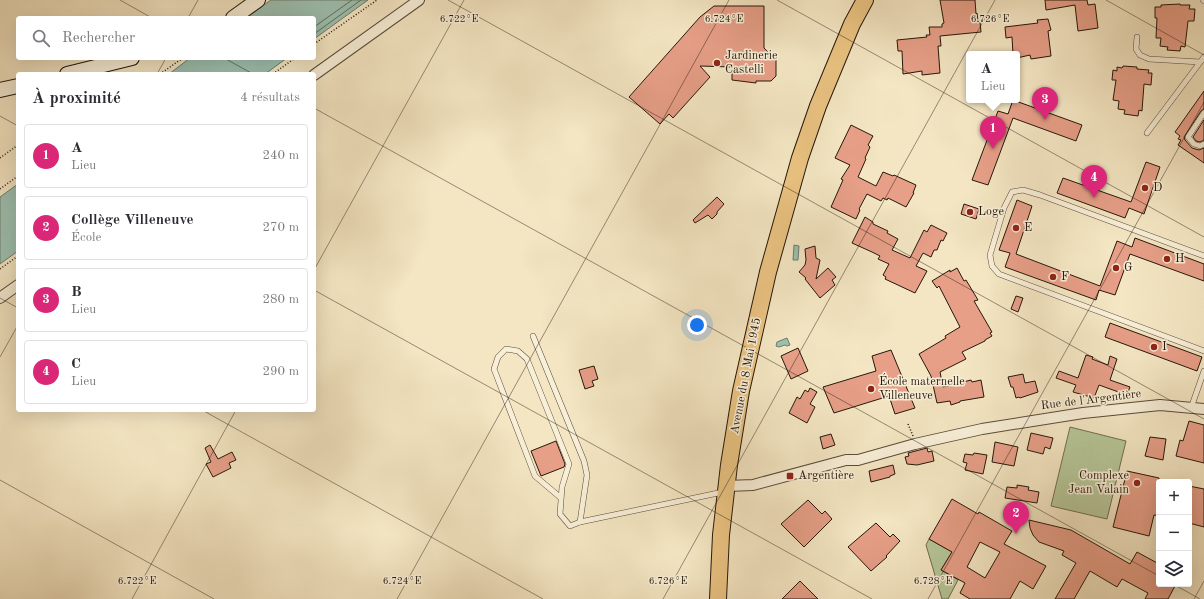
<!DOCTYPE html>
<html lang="fr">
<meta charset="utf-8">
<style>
:root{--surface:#fff;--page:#f7f7f7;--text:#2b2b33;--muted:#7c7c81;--line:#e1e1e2;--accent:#db2777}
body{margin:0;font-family:"Old Standard TT",serif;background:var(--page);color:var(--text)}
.controls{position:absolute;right:12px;bottom:12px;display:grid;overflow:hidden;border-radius:4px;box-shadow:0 4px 16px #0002}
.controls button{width:36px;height:36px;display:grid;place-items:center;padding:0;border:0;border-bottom:1px solid var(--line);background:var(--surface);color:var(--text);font:20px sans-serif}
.you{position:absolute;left:697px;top:325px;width:14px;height:14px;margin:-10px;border:3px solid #fff;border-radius:50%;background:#1a73e8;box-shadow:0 0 0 6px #1a73e833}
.badge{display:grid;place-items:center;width:26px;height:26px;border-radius:50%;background:var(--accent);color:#fff;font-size:13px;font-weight:700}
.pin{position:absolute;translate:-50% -33px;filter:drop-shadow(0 1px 2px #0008)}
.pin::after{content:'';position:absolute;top:21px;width:14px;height:12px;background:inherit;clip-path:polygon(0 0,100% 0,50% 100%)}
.popup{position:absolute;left:966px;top:51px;width:54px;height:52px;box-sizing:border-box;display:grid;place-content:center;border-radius:4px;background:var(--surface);filter:drop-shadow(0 1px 3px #0005);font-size:13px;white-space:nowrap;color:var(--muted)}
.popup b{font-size:15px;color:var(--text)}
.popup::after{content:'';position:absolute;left:50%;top:100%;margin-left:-8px;border:8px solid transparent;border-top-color:var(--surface)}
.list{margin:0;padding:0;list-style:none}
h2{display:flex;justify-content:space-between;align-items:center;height:52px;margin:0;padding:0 16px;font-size:17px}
h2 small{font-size:13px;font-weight:400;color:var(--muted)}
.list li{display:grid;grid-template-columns:26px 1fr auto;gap:12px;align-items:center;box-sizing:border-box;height:64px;margin:0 8px 8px;padding:0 8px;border:1px solid var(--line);border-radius:4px}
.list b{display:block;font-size:15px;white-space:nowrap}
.list p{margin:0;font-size:13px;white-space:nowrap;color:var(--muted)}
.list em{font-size:13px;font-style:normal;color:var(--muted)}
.icon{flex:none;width:22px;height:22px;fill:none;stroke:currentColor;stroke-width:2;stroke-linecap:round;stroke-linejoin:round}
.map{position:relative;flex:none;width:1204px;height:599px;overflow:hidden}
.search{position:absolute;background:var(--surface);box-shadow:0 4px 16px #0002;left:16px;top:16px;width:300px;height:44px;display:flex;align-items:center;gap:10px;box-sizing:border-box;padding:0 14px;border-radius:4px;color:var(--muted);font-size:15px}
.panel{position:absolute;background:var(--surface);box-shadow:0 4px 16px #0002;left:16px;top:72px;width:300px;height:340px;border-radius:4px}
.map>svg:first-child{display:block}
.green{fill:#b6c698;stroke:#6e6e51}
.water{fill:#9cc0b0;stroke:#6d7c6e}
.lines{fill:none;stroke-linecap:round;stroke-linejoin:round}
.shore{stroke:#616c5d;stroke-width:1}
.building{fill:#e79f88;stroke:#26170a;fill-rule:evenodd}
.lane-casing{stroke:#5a4b38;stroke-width:6}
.street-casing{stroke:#5a4b38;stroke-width:12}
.secondary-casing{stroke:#26170a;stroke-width:16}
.primary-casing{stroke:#26170a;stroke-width:18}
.path{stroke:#26170a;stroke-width:1.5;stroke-dasharray:1 2;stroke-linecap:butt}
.lane{stroke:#f8efd8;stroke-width:5}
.street{stroke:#f8efd8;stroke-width:10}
.secondary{stroke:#f8efd8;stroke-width:14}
.primary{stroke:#eac382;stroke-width:16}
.ticks{fill:none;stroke:#26170a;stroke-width:1;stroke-opacity:0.45}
.poi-dot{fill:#8f2418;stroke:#f8efd8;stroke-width:1.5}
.labels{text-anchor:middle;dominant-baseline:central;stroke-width:3;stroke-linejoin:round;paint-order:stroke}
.poi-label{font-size:12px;fill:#26170a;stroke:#f8efd8;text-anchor:start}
.street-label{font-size:12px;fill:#26170a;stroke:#f8efd8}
.ticks-label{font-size:10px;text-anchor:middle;fill:#26170a;stroke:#f8efd8;stroke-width:3;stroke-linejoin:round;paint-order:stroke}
</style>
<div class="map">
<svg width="1204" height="599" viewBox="0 0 1204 599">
<rect width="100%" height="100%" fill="#f4e6c3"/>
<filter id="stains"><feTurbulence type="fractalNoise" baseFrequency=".005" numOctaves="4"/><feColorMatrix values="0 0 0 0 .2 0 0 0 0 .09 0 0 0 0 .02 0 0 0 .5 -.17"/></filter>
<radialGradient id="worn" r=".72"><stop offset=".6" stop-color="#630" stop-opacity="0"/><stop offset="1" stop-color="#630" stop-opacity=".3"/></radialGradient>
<!-- green -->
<g class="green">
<path d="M1070,427L1126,441L1107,519L1051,506Z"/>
<path d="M929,539L952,552L941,570L958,580L948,599H942L926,545Z"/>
</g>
<!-- water -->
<g class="water">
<path d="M271,0H368L314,39V18H246Z"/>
<path d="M190,58H287L265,74H169Z"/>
<path d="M18,184V251L0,264V197Z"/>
<path d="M794,245L799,246L798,260H793Z"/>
<path d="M787,338L790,345L787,346L785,345L779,347L776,346L777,342Z"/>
</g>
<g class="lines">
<!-- shore -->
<g class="shore">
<path d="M314,27L352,0"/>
<path d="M314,34L361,0"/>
</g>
</g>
<!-- building -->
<g class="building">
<path d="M940,0H975L976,14L977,13L978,21L980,22L981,32L940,36L941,46H938L940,73L922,75V71L903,74L902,51H898L897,40L927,37L926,35H930L929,27H942V24L944,23Z"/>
<path d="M1045,0H1087L1088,5L1095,4L1098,28L1078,31L1075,5L1046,10Z"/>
<path d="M1180,4V5H1190L1189,9H1195L1194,21H1188L1185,47L1181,46L1180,51L1167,50L1168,47L1160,46L1161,38H1156L1157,18H1155V7H1161V5Z"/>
<path d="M714,6H764V48L776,60V76L771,81H756V83L732,80V67L700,66L710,77L673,118L669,114L660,124L629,97L700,17Z"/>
<path d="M1048,19L1051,30L1048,31L1051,56L1031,59L1030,55L1017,58V54H1013L1012,37L1006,38L1005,27L1038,23L1037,20Z"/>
<path d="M1123,66L1137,67V69L1149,70L1148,73H1152L1151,85L1144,84L1142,111L1139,110L1138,116L1124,114L1125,110L1118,109L1119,101L1113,100L1116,80H1112L1113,70L1117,71V67L1122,68Z"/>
<path d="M1204,91V109L1201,111L1184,137L1185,140L1192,148L1199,150L1204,148V163L1178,145L1181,140L1178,139L1180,136L1175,132Z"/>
<path d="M1013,100L1082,125L1076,141L1013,118L988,185L972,180L998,111L1008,114Z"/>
<path d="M1204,120V140L1200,142L1196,141L1193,137Z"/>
<path d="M851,125L873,136L868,145L870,147L865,158L866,159L858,177L876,186L883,172L893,176L894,175L916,185L913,193H914L906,207L888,198L887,200L883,198L881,201L867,194L859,209L860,210L856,219L831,207L843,180L841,179L850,165L835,158Z"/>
<path d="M1146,162L1160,167L1144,214L1129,208L1125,218L1057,193L1063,178L1131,202Z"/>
<path d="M717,197L724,204L717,212V214L712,219L708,215L695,223L693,220Z"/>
<path d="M1017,200L1032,206L1016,254L1100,286L1117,241L1132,247L1135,238L1204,264V281L1130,254L1115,295L1099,290L1096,300L1005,267L1010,253L999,250Z"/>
<path d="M964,204L979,209L976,219L961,214Z"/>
<path d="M865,217L873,222V224L888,231L887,233L898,239L892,250L910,258L924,230L927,232L931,225L947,233L943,241L941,240L937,250H934L931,257L923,253L916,266L927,271L915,293L885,279L886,277L883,275L889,264L878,259L880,256L872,252L852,243Z"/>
<path d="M815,246L816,258L820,260L816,279L828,268L836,277L832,280L835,285L820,298L805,279L806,278L799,272L805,265L806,260L805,249Z"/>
<path d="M957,268L964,281L966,280L978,300L974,301L992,332L990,333L992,336L985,340V341L962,352L966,359L940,372L943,387L971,380L972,382L981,380L984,397L960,401V402L951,405L950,401L937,403L931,376L919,354L946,338L945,336L960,327L939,286L937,288L932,281L950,270V272Z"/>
<path d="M1016,296L1023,298L1018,312L1011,309Z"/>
<path d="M1110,323L1202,357L1197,371L1105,337Z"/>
<path d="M798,348L808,371L791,379L781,356Z"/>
<path d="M891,350L915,408L895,414L889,396L834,413L823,387L876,371L872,356Z"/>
<path d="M1086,355L1093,357L1092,359L1108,365L1110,356L1117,359L1110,380L1130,387L1127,395L1099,385L1094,398L1073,392L1076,385L1056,378L1059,371L1078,378Z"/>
<path d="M594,366L598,379L592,381L594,386L585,389L579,370Z"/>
<path d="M1023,374L1025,383L1035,381L1038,392L1020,398L1019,397L1016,398L1013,387H1011L1008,377Z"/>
<path d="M810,388L817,392L810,404L815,407L807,423L789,413L797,397L800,399L805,390L808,392Z"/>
<path d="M1189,421L1204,425V463L1176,456L1180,440L1183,441Z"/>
<path d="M1031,433L1053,438L1050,449L1045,447L1043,454L1027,450Z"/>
<path d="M831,434L835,445L823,449L820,437Z"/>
<path d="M1150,437L1166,439L1163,460L1145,456Z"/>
<path d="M556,441L565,464L564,467L541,476L531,451Z"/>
<path d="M995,442L1018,447L1014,466L992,462Z"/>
<path d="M210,445L218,459L232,452L236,460L229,463L231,468L213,477L206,464L211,462L205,448Z"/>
<path d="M927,448L928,452L932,451L934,461L917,465L907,464L905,457L909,456L908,453Z"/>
<path d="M974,453L987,455L983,474L965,470L967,463L963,462L965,454L973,455Z"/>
<path d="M893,465L895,474L890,476V477L871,482L869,471Z"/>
<path d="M1127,471L1159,478V516L1154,515L1149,536L1113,527Z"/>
<path d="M1017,485L1029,487L1028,490L1039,492L1037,503L1005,498L1007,487L1017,488Z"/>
<path d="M1189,486L1204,489V527L1189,523Z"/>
<path d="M952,499L978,514L979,512L1012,531L1004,544L1046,566L1033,589L1020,581L1010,599H970L960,593L965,583L941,570L952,552L929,539ZM980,542L1000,552L985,578L967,567Z"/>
<path d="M808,500L822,514L825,511L832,519L804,547L781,524Z"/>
<path d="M1029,520L1071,530L1130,564L1137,552L1159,564V584H1176L1168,599H1145L1148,593L1122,579L1117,587L1090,571L1074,599H1055L1076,563L1062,555L1064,551L1039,542L1033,535L1030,528Z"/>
<path d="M876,523L890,537L893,534L900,541L886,556L887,557L871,571L848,547Z"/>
<path d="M800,581L818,599H782Z"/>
</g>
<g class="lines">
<defs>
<g id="lane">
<path d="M1203,0L1204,1"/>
<path d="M1137,37L1136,49L1140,55L1149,59L1200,62"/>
<path d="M1204,113L1188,137L1194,144L1200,146L1204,144"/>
<path d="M1147,133L1204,57"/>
<path d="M1204,256L1040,195L1023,190L1012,192L1004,208L990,255L992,266L999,274L1204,351"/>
<path d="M533,336L584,461L587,475L580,522L723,492"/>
<path d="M1191,408L1204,371"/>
<path d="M561,498L535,476L494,369L498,357L506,349L518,351L527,359L569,464L562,487L560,514L570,526L580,522"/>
</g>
<g id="street">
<path d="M314,75L419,0"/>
<path d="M0,298L18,285"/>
<path d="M727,486L753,485L846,460H858L915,444L982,429L1083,413L1160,405L1204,409"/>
</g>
<g id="secondary">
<path d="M233,18L258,0"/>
<path d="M67,74L132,58"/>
<path d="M0,90L18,86"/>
</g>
<path id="primary" d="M718,599L721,535L729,465L741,391L768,272L800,158L818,106L852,24L865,0"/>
</defs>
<!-- lane casing -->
<use href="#lane" class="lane-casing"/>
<!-- street casing -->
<use href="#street" class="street-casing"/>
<!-- secondary casing -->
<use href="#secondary" class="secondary-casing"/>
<!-- primary casing -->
<use href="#primary" class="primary-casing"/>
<!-- path -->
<g class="path">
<path d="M314,44L377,0"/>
<path d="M160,74L183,58"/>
<path d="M273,74L295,58"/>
<path d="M0,158L18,145"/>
<path d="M0,189L18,176"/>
<path d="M0,269L18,256"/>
<path d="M908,424L913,436"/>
</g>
<!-- lane -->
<use href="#lane" class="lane"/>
<!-- street -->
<use href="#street" class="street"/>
<!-- secondary -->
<use href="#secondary" class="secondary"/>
<!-- primary -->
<use href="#primary" class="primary"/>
</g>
<!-- ticks -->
<path class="ticks" d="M120,0L152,18M448,0L1204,419M777,0L1204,237M1106,0L1204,55M188,18L198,0M224,58L253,74M157,74L166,58M314,108L1159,576M0,116L18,126M314,270L464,0M314,290L872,599M0,298L18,308M0,357L18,325M202,410L543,599M0,480L214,599M1173,584L1200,599M132,599L236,410M397,599L729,0M663,599L995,0M928,599L1204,102M1194,599L1204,581"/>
<!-- markers -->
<g class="poi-dot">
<circle cx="717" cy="63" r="4"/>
<circle cx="1145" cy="188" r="4"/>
<circle cx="970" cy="212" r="4"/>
<circle cx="1016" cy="228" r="4"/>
<circle cx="1167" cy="259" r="4"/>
<circle cx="1116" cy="268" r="4"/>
<circle cx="1053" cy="277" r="4"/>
<circle cx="1154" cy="347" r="4"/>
<circle cx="871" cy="389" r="4"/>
<rect x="786" y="472" width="8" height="8" rx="2"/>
<circle cx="1137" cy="483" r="4"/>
</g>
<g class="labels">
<!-- poi labels -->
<g class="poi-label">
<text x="725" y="56">Jardinerie<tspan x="725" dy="14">Castelli</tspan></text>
<text x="1153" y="188">D</text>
<text x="978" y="212">Loge</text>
<text x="1024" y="228">E</text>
<text x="1175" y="259">H</text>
<text x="1124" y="268">G</text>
<text x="1061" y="277">F</text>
<text x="1162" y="347">I</text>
<text x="879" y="382">École maternelle<tspan x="879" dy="14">Villeneuve</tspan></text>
<text x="798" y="476">Argentière</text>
<text x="1129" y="476" text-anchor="end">Complexe<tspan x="1129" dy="14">Jean Valain</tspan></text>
</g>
<!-- street labels -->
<g class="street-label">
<text transform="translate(746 376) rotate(-79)">Avenue du 8 Mai 1945</text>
<text transform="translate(1091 400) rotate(-7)">Rue de l'Argentière</text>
</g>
</g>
<g class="ticks-label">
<text x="459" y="22">6.722°E</text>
<text x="724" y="22">6.724°E</text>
<text x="990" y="22">6.726°E</text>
<text x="137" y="584">6.722°E</text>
<text x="402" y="584">6.724°E</text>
<text x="668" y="584">6.726°E</text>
<text x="933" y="584">6.728°E</text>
</g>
<rect width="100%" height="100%" filter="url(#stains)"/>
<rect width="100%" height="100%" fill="url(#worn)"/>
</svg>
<div class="controls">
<button>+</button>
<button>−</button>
<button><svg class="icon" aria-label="layers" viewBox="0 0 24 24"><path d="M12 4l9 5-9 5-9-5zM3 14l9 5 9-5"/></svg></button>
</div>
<div class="you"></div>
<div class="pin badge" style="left:993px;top:149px">1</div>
<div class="popup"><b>A</b>Lieu</div>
<div class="pin badge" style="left:1016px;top:534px">2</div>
<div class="pin badge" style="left:1045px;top:120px">3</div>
<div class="pin badge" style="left:1094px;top:198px">4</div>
<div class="search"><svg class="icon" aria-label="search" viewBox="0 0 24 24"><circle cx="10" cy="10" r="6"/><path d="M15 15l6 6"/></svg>Rechercher</div>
<section class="panel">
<h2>À proximité<small>4 résultats</small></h2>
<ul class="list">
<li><span class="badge">1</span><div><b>A</b><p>Lieu</p></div><em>240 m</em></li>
<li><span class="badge">2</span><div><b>Collège Villeneuve</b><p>École</p></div><em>270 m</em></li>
<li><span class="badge">3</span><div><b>B</b><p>Lieu</p></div><em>280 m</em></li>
<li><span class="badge">4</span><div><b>C</b><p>Lieu</p></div><em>290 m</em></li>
</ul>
</section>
</div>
